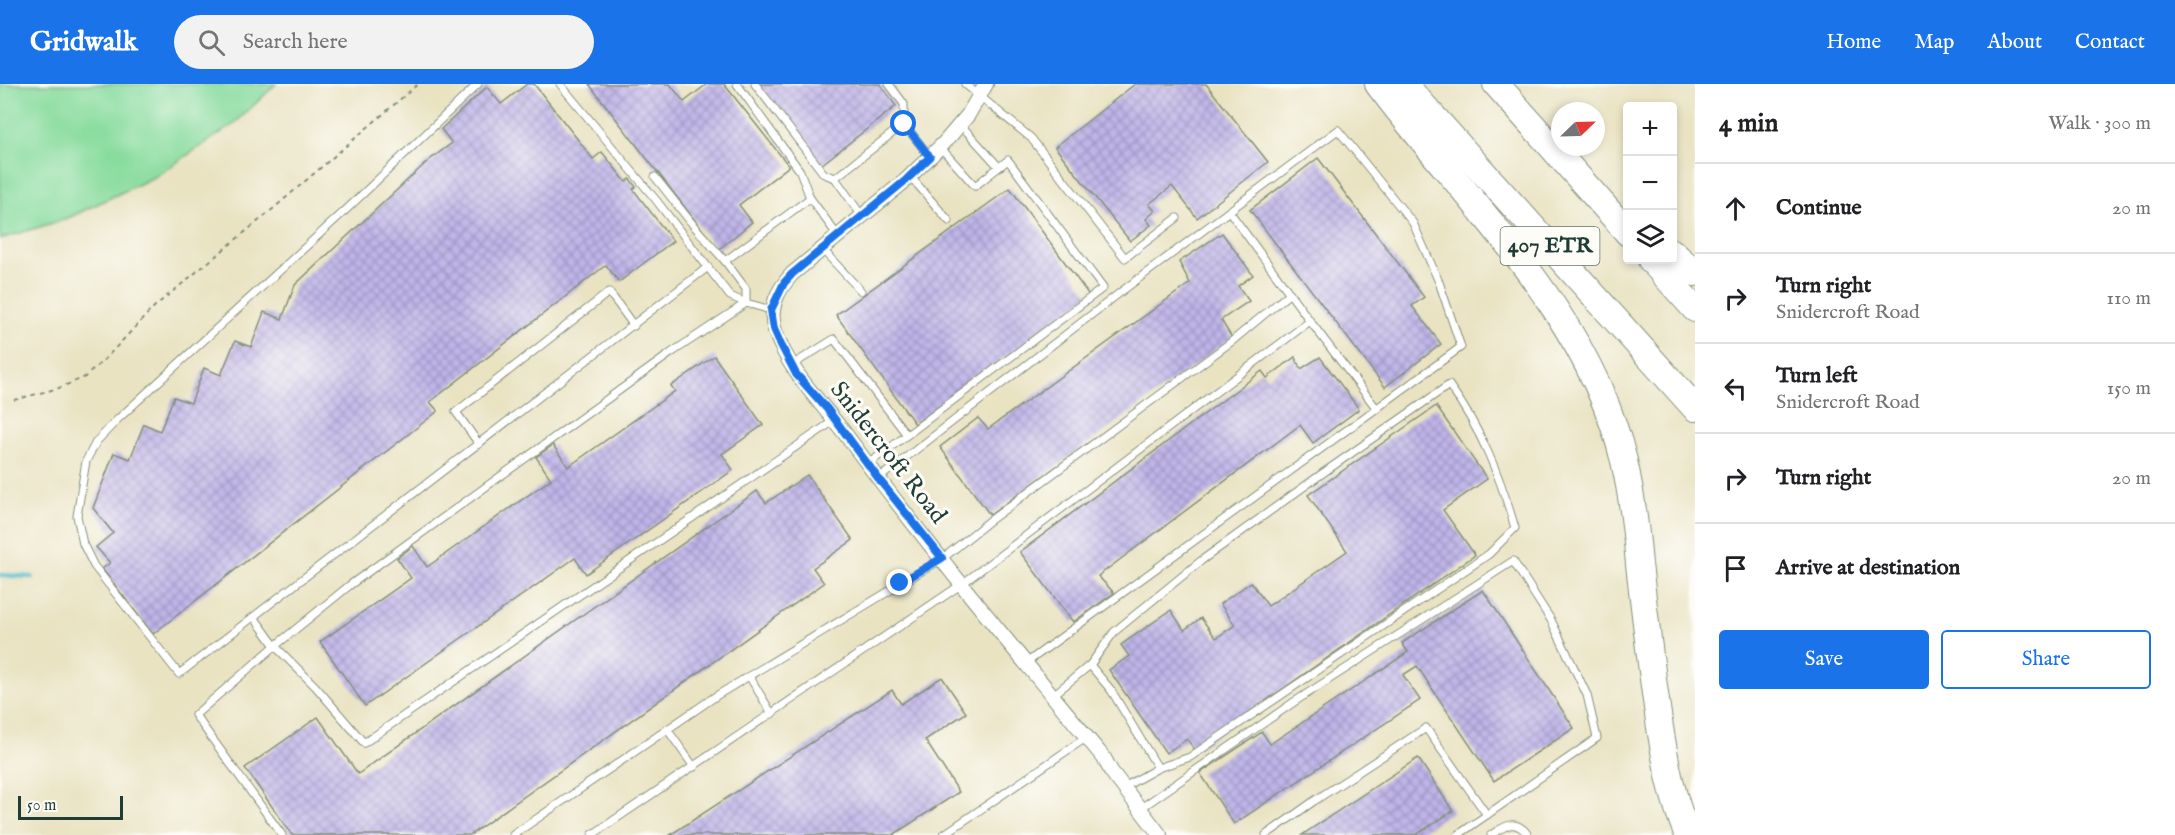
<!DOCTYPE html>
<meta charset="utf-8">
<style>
:root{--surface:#fff;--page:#f2f2f2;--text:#202124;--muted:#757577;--line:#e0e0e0;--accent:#1a73e8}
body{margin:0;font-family:"IM FELL English",serif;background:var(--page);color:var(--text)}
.controls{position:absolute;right:18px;top:18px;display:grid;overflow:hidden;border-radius:6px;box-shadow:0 3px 9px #0003}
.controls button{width:54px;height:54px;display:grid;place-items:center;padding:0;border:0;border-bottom:2px solid var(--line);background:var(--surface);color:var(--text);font:30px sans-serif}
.compass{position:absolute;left:1551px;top:18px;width:54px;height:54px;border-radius:50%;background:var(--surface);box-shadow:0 3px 9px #0003;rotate:67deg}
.scale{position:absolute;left:18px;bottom:15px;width:105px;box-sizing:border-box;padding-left:6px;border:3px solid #1f3d34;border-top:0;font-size:16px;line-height:21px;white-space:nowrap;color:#1f3d34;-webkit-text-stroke:4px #fdfcf7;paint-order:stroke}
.stop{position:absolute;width:18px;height:18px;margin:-14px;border:4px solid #1a73e8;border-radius:50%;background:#fff}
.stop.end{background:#1a73e8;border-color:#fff;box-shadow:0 2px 6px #0008}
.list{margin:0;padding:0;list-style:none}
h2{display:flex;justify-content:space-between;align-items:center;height:78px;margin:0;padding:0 24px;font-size:26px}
h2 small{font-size:20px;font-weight:400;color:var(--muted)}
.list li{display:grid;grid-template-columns:39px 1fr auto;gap:18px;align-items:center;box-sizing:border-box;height:90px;padding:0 24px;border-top:2px solid var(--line)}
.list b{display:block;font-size:22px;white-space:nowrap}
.list p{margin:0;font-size:20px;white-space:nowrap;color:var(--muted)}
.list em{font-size:20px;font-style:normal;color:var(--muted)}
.actions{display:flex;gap:12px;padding:18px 24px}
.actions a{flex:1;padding:14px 0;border:2px solid var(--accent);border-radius:6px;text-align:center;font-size:21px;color:var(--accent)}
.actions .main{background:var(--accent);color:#fff}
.icon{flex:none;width:33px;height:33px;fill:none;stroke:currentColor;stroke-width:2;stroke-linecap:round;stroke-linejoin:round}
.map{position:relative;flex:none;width:1695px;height:751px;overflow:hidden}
header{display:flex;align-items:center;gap:36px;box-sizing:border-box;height:84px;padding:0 30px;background:var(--accent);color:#fff}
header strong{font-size:28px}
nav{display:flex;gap:33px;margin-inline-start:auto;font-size:21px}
.search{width:420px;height:54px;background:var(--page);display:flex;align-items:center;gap:15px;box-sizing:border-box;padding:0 21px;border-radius:33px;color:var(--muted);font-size:22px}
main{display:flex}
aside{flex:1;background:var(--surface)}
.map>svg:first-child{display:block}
.green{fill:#88dc9e;stroke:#548c69;stroke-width:1.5}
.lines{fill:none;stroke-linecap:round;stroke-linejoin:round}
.stream{stroke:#50bbcb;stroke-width:4.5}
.building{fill:url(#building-cross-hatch)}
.lane-casing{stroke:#84907b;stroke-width:9}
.street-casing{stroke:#84907b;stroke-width:16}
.highway-casing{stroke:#84907b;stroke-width:28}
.path{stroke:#84907b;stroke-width:2;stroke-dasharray:4.5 4.5;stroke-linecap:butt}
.lane{stroke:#fff;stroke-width:7}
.street{stroke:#fff;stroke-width:14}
.highway{stroke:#fff;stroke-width:26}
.route{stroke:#1a73e8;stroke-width:8}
.labels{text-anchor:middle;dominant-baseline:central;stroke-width:6;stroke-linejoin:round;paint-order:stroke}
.shield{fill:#fdfcf7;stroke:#62766e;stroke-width:1.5}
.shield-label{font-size:22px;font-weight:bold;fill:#1f3d34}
.street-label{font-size:24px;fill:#1f3d34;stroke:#fdfcf7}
</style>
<header>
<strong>Gridwalk</strong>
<div class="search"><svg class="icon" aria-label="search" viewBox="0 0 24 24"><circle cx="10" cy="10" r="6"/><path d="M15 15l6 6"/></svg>Search here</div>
<nav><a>Home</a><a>Map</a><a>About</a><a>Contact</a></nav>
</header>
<main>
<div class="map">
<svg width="1695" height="751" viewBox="0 0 1695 751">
<defs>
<pattern id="building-cross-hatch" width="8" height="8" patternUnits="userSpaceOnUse" patternTransform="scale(1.5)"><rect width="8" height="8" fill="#bfb5e9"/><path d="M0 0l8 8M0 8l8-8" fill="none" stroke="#9b94be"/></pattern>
</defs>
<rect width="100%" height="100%" fill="#fdfcf7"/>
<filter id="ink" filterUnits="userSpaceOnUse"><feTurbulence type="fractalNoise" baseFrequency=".0167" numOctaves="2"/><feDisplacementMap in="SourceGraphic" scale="12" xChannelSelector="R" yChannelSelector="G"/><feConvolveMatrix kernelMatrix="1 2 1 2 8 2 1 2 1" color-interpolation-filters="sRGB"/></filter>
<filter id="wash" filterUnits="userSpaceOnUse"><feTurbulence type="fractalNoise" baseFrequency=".008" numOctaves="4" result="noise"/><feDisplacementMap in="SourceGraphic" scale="24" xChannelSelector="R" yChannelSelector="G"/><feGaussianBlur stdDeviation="1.35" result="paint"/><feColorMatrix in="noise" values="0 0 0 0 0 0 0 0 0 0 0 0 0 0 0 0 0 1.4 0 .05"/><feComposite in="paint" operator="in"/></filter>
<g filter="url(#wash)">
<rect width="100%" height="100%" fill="#e9e3c2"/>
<!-- green -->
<path class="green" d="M0,0H276L234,40L156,92L66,135L0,155Z"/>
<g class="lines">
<!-- stream -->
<path class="stream" d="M0,491L32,493"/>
</g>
<g id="blocks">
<!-- building -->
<g class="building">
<path d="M527,0H534L593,75L602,68L626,98L630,95L636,103L633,105L673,157L619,198L606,181L430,318L438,327L153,550L102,485L110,479L96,463L113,449L93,424L114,369L130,375L144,340L160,347L174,313L191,319L204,284L221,291L235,257L251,263L264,228L282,235L295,201L428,77L452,59L441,45L487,3L501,20Z"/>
<path d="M589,0H670L684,18L707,0H724L789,82L739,121L752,138L718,166Z"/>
<path d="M758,0H880L896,22L821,81Z"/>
<path d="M1135,0H1206L1268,78L1197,134L1172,102L1149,120L1155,127L1146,135L1151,141L1130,157L1055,63Z"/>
<path d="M1318,74L1424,213L1412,222L1441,260L1385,303L1250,126Z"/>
<path d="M1010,104L1089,211L915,340L836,231Z"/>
<path d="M1222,149L1253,191L1238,202L1249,217L1221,236L1232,254L990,431L940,363L978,334L988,345L1190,199L1179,178Z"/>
<path d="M714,272L763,341L722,370L733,386L586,490L575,474L365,622L320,558L411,494L397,474L413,462L427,483L551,395L536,373L553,361L568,383L675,307L671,302Z"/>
<path d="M1295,273L1301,285L1320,273L1359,325L1313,359L1300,341L1098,492L1114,509L1073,538L1020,468L1262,287L1267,294Z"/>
<path d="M1436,322L1487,395L1443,426L1475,471L1195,666L1187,655L1166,669L1109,586L1129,572L1121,561L1171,526L1184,546L1201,534L1216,554L1235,541L1220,520L1251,498L1268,522L1347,467L1308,411Z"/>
<path d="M807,391L853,456L813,484L824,499L470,751H292L245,684L318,633L358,690L757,407L766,419Z"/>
<path d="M1483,506L1574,644L1494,697L1417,582L1403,591L1420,616L1234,740L1200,689L1262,648L1270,660L1408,568L1402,559Z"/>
<path d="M942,593L966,629L925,656L959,708L893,751H670L892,606L901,620Z"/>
<path d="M1418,674L1453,727L1416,751H1302Z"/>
</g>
</g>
</g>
<g filter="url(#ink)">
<use href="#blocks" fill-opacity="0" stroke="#84907b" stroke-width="1.5"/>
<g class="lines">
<defs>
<g id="lane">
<path d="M478,0L348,124L118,335L96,358L86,377L77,432L83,460L94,482L179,590L708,183"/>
<path d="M560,0L656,116L730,212L746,219"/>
<path d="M737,0L800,87L810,114"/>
<path d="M755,0L824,90L835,94"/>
<path d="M889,0L904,20V40"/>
<path d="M965,0L1031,54L1125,174L1177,134"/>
<path d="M960,40L999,83"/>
<path d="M910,92L949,137"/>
<path d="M655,93L694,142L725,177"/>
<path d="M1229,127L1310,237"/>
<path d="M862,132L835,94L904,40L930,73"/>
<path d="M822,165L861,207"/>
<path d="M771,226L746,219V205L725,177L810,114L838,152"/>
<path d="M792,281L834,255L907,351L868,380"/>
<path d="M907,351L1103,204L1008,76L975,102L940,63"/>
<path d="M479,360L456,328L609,208L634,242"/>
<path d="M878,395L1126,204L1338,46L1413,139L1439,198L1461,263L1026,579"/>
<path d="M254,533L275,562L350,501L671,269L746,219"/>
<path d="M1090,581L1111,606L1158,684"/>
<path d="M749,592L772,630"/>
<path d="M1052,612L1090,581L1114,548L1202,476L1323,389L1449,301C1481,345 1500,392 1515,444L1489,470L1190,673L1158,684L1124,703"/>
<path d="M667,645L694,683"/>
<path d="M1141,724L1294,618L1513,477L1551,536L1587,611L1597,654L1458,751"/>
<path d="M282,751L195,631L275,562L316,603L364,659L835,336"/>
<path d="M513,751L716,612L942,475L988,438L1231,258L1290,209"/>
<path d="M592,751L962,500L1310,237L1377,325"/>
<path d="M943,751L1087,653"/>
<path d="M1266,751L1314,717L1426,644L1487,731"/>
<path d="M1491,751C1506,741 1516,734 1528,751"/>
</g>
<path id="street" d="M986,0L968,31L944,59L906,96L792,190C777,207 768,224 775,247C789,288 821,318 846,351C928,462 1016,568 1104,674L1111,687L1160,751"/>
<g id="highway">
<path d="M1378,0C1467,119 1588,227 1624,377C1632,411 1636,445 1639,480C1645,532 1651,585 1659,637C1665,676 1672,715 1688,751"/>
<path d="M1404,0L1695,324"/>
<path d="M1496,0L1628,149"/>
<path d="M1672,168L1695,189"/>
<path d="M1651,176L1695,225"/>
</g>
</defs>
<!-- lane casing -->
<use href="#lane" class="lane-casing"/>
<!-- street casing -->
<use href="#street" class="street-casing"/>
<!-- highway casing -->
<use href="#highway" class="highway-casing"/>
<!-- path -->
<path class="path" d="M14,316L59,304L85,293L105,275L155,222L267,130L418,0"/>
<!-- lane -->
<use href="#lane" class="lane"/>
<!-- street -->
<use href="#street" class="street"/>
<!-- highway -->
<use href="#highway" class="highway"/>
</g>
</g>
<g class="lines" filter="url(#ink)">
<!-- route -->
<path class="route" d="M900,499L942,474L881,398L828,326L796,290L781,261L774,245L771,226L784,199L792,190L906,96L930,73L904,40"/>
</g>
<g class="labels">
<!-- shield labels -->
<rect class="shield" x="1500.5" y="143" width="99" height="38" rx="4.5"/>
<g class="shield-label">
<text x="1550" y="162">407 ETR</text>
</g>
<!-- street labels -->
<g class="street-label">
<text transform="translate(888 369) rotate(52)">Snidercroft Road</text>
</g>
</g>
</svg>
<div class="controls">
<button>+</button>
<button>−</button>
<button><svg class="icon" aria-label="layers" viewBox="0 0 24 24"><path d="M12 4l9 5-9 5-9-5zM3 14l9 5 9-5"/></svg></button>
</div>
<svg class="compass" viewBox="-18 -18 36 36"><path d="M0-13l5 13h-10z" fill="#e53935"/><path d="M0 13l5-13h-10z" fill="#757577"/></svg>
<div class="scale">50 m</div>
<div class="stop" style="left:904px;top:40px"></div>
<div class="stop end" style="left:900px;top:499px"></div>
</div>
<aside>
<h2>4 min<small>Walk · 300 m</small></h2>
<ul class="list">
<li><svg class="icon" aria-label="ahead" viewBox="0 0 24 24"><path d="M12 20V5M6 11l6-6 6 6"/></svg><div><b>Continue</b></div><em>20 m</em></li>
<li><svg class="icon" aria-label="right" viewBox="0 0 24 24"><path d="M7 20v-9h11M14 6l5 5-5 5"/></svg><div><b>Turn right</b><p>Snidercroft Road</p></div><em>110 m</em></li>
<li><svg class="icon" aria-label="left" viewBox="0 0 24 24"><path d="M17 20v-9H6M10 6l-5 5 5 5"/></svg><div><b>Turn left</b><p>Snidercroft Road</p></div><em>150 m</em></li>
<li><svg class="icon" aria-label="right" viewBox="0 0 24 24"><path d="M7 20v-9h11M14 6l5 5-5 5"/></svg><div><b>Turn right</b></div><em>20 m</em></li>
<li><svg class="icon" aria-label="arrive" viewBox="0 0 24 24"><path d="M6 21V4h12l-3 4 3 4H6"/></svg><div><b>Arrive at destination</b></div></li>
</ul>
<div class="actions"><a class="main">Save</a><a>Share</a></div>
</aside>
</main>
